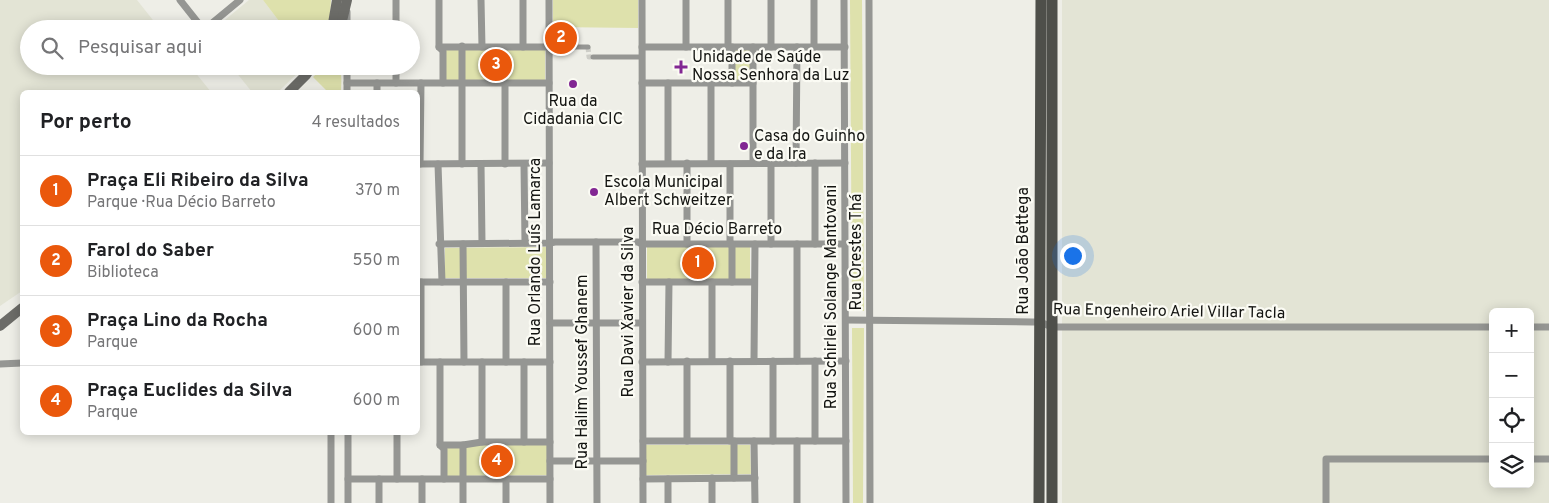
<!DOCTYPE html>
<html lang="pt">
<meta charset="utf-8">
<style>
:root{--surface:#fff;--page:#f6f6f6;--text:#202124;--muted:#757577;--line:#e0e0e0;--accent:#ea580c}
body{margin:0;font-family:Overpass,sans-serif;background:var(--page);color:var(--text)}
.controls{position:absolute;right:15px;bottom:15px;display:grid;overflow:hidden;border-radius:8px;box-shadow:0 2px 12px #0003}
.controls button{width:45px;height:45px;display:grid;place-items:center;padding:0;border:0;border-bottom:1px solid var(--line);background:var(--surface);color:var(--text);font:25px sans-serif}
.you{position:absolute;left:1072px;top:255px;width:18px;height:18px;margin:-12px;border:4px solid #fff;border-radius:50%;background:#1a73e8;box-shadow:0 0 0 8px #1a73e833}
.badge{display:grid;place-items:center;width:32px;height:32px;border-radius:50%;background:var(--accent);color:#fff;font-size:16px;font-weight:700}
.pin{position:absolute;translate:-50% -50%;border:2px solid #fff;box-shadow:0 1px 5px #0006}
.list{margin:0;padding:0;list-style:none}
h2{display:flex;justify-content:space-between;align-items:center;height:65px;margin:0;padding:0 20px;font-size:21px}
h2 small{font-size:16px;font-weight:400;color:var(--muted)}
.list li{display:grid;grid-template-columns:32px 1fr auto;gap:15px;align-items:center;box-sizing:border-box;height:70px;padding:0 20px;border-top:1px solid var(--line)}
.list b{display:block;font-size:19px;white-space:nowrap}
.list p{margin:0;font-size:16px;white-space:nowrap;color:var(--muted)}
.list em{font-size:16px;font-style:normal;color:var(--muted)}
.icon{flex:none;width:28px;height:28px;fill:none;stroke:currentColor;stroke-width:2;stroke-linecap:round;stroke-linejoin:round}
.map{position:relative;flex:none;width:1549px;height:503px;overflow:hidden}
.search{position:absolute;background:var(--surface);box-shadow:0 2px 12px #0003;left:20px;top:20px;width:400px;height:55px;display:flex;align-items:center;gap:12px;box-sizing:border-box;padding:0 18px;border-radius:28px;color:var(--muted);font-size:19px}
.panel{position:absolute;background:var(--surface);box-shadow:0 2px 12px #0003;left:20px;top:90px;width:400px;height:345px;border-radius:8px}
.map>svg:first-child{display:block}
.built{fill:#e3e4d5;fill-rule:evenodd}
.green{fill:#dee1ac}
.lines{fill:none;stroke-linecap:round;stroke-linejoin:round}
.pedestrian-tunnel{stroke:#cdcdc7;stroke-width:5;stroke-dasharray:5 2.5;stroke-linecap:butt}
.pedestrian{stroke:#959693;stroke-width:5}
.minor{stroke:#959693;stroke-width:7}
.secondary{stroke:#6c6c68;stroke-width:10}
.primary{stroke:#4e4f4a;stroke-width:11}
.poi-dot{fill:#822793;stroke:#fbfbf4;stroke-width:2}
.labels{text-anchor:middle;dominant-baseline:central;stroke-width:4.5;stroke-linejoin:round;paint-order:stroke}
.poi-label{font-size:16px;fill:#131411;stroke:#fbfbf4;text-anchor:start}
.street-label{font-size:16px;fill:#131411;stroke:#fbfbf4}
</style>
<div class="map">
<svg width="1549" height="503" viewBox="0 0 1549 503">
<rect width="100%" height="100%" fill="#eeeee7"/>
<!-- built -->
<g class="built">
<path d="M0,0H137L160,29H29V66H190L211,92H22V291L0,306Z"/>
<path d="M249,0H263L285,29H214Z"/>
<path d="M1062,0H1549V503H1062ZM1493,312H1530V484H1493Z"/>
<path d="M231,66H305L278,92H252Z"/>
</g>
<!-- green -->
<g class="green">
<path d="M263,0H331L330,15L326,29H285Z"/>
<path d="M553,0H638V28L553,27Z"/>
<path d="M850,0H862L864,311H852Z"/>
<rect x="446" y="49" width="99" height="31"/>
<rect x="735" y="49" width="15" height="31"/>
<path d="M325,66H338C343,74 341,84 341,92H328L313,77Z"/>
<path d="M647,246H750V280L647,279Z"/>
<path d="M546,247V278H445V248Z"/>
<path d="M852,328H864L863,503H853Z"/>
<path d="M483,445H547V475L447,476L446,448Z"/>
<path d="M646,445H750L751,474L646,475Z"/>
</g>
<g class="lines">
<!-- pedestrian-tunnel -->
<path class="pedestrian-tunnel" d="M588,47L589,57H593"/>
<!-- pedestrian -->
<g class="pedestrian">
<path d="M549,47H588"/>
<path d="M593,57H642"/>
</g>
<!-- minor -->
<g class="minor">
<path d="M180,0L203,29"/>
<path d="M396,0V29"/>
<path d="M439,0V47L443,51V83"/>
<path d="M481,0L482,47"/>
<path d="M549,0L550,503"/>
<path d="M642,0L643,503"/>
<path d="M686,0V47"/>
<path d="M844,0L846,503"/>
<path d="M869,0L870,503"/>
<path d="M347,12V29"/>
<path d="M205,29L240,0"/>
<path d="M462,46V164"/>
<path d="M439,47H549"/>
<path d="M523,47V0"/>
<path d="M642,47H845"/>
<path d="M728,47V0"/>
<path d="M732,47V83"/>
<path d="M771,47V0"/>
<path d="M814,47V0"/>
<path d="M347,66V92"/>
<path d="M396,66V83"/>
<path d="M347,83H549"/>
<path d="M377,83V92"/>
<path d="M505,83V164"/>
<path d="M642,83H753"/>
<path d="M668,163V83"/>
<path d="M711,163V83"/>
<path d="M753,163V47"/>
<path d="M771,163V244"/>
<path d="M796,163L797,47"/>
<path d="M418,164L549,163"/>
<path d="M420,164L421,83"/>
<path d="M438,164L442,282"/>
<path d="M481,164L482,243"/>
<path d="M524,164L525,243"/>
<path d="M642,164L845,163"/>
<path d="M730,164V244"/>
<path d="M596,242L597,503"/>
<path d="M439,244L550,243L555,242H638L642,244H845"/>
<path d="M463,244L464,362"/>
<path d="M687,244V163"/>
<path d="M797,244V361"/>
<path d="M815,244V163"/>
<path d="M418,282H550"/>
<path d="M642,282H754"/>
<path d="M732,282V244"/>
<path d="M846,320L1032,322H1040L1052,327H1493"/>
<path d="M550,323H642"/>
<path d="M1530,327H1549"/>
<path d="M687,361V441"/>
<path d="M712,361V282"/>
<path d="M730,361V441"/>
<path d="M754,361L755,244"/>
<path d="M418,362H550"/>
<path d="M421,362V282"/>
<path d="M440,362V445L444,449V479"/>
<path d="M482,362V442"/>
<path d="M506,362V282"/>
<path d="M524,362V442"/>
<path d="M642,362L846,361"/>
<path d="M668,362L669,282"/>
<path d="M0,364L22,363"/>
<path d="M348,432V503"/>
<path d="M643,441H846"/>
<path d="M734,441V478"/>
<path d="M754,441L755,503"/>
<path d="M773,441V361"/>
<path d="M797,441V503"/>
<path d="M815,441V361"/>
<path d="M440,445H463L482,442H550"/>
<path d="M463,445V503"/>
<path d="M1530,459H1549"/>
<path d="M550,461H643"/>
<path d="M348,479H550"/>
<path d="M397,479V432"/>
<path d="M643,479L755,478"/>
<path d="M331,503V432"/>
<path d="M379,503V479"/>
<path d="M422,503V479"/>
<path d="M506,503V479"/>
<path d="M668,503V479"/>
<path d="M712,503V478"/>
<path d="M1326,503V459H1493"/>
</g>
<!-- secondary -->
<g class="secondary">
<path d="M332,29L337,0"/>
<path d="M340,29L347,0"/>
<path d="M289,92L306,75L312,66"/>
<path d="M0,326L22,308"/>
</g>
<!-- primary -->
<g class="primary">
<path d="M1039,503L1041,0"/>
<path d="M1052,503V0"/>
</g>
</g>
<!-- markers -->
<g class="poi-dot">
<path d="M678.5 59.5h5v5h5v5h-5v5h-5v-5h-5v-5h5z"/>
<circle cx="573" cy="84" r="5"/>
<circle cx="744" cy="146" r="5"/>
<circle cx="594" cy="192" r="5"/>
</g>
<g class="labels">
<!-- poi labels -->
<g class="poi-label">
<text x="692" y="58">Unidade de Saúde<tspan x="692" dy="18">Nossa Senhora da Luz</tspan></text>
<text x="573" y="102" text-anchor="middle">Rua da<tspan x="573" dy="18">Cidadania CIC</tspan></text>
<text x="754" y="137">Casa do Guinho<tspan x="754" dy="18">e da Ira</tspan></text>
<text x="604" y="183">Escola Municipal<tspan x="604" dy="18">Albert Schweitzer</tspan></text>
</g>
<!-- street labels -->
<g class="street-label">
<text x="717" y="230">Rua Décio Barreto</text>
<text transform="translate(1024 251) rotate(-90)">Rua João Bettega</text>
<text transform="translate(536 252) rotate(-90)">Rua Orlando Luís Lamarca</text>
<text transform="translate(857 252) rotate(-90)">Rua Orestes Thá</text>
<text transform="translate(832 297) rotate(-90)">Rua Schirlei Solange Mantovani</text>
<text transform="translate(629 312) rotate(-90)">Rua Davi Xavier da Silva</text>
<text transform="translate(1169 312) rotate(1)">Rua Engenheiro Ariel Villar Tacla</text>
<text transform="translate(583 372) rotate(-90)">Rua Halim Youssef Ghanem</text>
</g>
</g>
</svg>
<div class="controls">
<button>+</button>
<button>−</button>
<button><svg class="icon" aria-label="locate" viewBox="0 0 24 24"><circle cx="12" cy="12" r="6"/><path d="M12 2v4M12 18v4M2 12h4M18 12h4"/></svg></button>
<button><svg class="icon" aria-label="layers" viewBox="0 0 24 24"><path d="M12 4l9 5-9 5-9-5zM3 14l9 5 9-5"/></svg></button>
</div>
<div class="you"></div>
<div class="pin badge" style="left:698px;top:263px">1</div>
<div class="pin badge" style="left:561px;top:38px">2</div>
<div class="pin badge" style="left:496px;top:65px">3</div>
<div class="pin badge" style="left:497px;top:461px">4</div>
<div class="search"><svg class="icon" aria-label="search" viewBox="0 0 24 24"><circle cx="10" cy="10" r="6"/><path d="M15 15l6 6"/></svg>Pesquisar aqui</div>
<section class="panel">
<h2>Por perto<small>4 resultados</small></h2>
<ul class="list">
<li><span class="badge">1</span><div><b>Praça Eli Ribeiro da Silva</b><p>Parque · Rua Décio Barreto</p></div><em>370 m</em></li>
<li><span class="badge">2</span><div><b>Farol do Saber</b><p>Biblioteca</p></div><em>550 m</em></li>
<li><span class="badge">3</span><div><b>Praça Lino da Rocha</b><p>Parque</p></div><em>600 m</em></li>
<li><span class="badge">4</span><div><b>Praça Euclides da Silva</b><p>Parque</p></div><em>600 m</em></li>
</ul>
</section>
</div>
